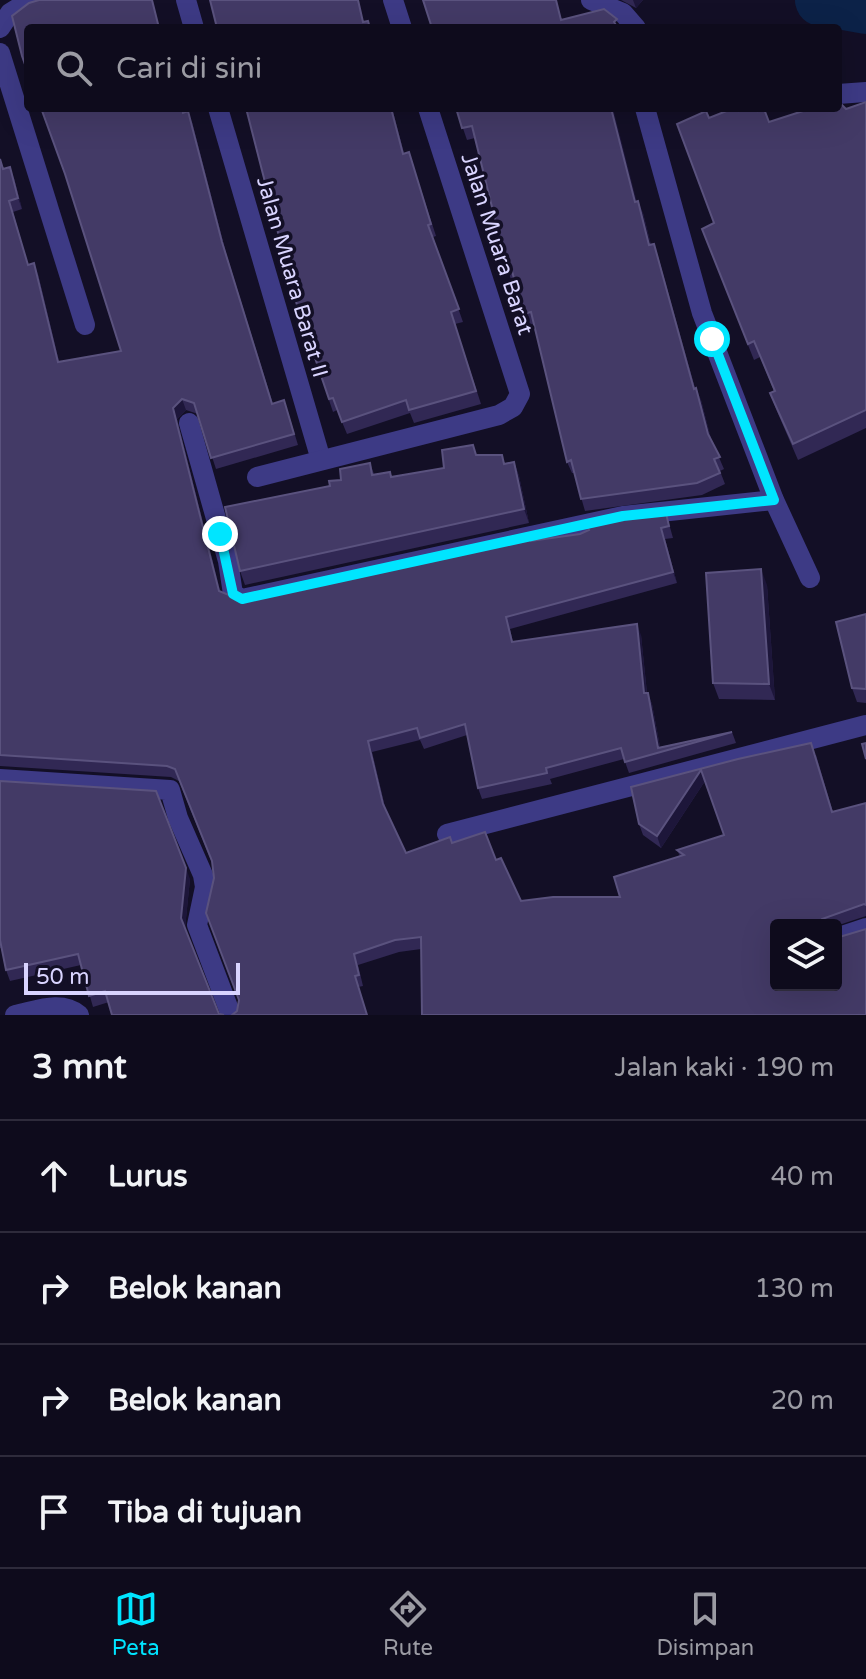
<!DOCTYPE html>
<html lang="id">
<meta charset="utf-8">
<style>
:root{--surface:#0e0b1c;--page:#1c1929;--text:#f1f3f6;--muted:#9b9ba3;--line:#2e2b3b;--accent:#00e5ff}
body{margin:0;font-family:"Varela Round",sans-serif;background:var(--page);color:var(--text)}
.controls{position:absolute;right:24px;bottom:24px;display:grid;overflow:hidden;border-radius:8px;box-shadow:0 8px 32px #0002}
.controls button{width:72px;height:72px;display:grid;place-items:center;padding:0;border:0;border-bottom:2px solid var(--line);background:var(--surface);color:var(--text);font:40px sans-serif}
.scale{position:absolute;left:24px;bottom:20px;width:216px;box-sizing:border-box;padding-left:8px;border:4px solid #d9d4ff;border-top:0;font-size:22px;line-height:28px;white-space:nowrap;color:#d9d4ff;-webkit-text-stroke:6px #130f26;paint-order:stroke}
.stop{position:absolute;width:24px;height:24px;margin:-18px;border:6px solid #00e5ff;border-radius:50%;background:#fff}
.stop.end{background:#00e5ff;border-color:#fff;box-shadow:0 2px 8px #0008}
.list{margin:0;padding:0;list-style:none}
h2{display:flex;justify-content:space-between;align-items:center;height:104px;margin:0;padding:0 32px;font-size:34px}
h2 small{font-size:26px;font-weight:400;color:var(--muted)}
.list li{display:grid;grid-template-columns:52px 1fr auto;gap:24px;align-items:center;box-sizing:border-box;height:112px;padding:0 32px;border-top:2px solid var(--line)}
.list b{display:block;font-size:30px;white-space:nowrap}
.list em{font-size:26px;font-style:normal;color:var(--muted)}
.icon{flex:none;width:44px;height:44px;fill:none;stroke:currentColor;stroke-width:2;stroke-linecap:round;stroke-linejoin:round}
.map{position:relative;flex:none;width:866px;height:1015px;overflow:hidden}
.search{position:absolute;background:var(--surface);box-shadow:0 8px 32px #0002;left:24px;right:24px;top:24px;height:88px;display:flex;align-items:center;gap:20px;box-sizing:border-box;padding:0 28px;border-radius:8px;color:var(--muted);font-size:30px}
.sheet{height:552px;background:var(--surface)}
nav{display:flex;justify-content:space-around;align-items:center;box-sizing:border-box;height:112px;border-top:2px solid var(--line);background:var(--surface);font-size:22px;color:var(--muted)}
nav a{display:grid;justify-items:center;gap:4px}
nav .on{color:var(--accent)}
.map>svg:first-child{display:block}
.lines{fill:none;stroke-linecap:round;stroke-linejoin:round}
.river{stroke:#0c2248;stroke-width:52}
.street{stroke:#3d3a85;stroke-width:20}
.wall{fill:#312854}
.shaded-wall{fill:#1d163a}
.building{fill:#433a66;stroke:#5a527e;stroke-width:2}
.route{stroke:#00e5ff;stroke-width:10}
.labels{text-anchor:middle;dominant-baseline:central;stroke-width:7;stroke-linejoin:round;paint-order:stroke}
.street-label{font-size:22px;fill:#d9d4ff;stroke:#130f26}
</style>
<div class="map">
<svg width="866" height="1015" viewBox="0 0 866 1015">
<rect width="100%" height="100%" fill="#130f26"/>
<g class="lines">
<!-- river -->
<path class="river" d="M821,0L866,8"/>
<!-- street -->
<g class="street">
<path d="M186,0L194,28"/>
<path d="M393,0L402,28"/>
<path d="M591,0L623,13L636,28"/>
<path d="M0,28L10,13L31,0"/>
<path d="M0,53L85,325"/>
<path d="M838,94L866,92"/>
<path d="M218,108L321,460"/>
<path d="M645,108L702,313L774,500L810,578"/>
<path d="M189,423L228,561L233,594L242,599L623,516L774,500"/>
<path d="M257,477L499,415L513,407L520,394L428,108"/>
<path d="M0,779L170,790L178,818L203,875L205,887L197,925L231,1015"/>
<path d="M447,834L866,725"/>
<path d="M836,938L866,928"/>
<path d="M15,1015C36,1011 61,1000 79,1015"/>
</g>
</g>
<!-- wall -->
<g class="wall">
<path d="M621,0H643L636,8Z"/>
<path d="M866,102V428L798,460L776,409L770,393L774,391L760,357L754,360L708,245L714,223L709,118L739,111H758L769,122L846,109Z"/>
<path d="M41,108H183L184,112L192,122L226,253L273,404L288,412L298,445L216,469L198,414L186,410L177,419L220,591L241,600L531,541L580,534L666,513L673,538L665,539L677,583L510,629L513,642L641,635L647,693L652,704L660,747L732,732L736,743L629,773L624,759L550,779L552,784L482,799L478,788L467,735L424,749L420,740L372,752L386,811L406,853L452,843L496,860L521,901L620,897L680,856L677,850L724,835L705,781L661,848L643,835L639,824L631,787L816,755L833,812L866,803V916L836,926V925H776L866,1015L421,949L399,952L358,965L363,986L237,1011L239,1000L214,878L212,863L179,781L171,777L0,766V159L3,169L14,178L22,209L13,212L28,265L38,274L59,362L121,351L65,174Z"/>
<path d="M246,108H392L404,153L413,165L436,236L433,237L463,322L455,324L481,404L414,423L410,413L347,434L337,410L333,412L295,299Z"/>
<path d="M456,108L636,202L643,213L651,245L654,244L658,256L695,388L701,400L711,439L724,469L720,471L725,484L702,495L585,511L574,473H572L567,462L534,324L527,326L515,283L513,284L508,272L475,138L467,140Z"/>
<path d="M477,455L505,463L514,462L519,476L529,523L245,585L240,571L330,486L370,463L374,474L390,472L392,477L444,468Z"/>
<path d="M767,585L775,700L719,699L713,683Z"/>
<path d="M866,614V703L857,702L852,688Z"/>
<path d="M0,781L190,879L185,928L109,1002L93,1007L81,965L10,981L6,970L2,948H0Z"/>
</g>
<!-- shaded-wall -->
<g class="shaded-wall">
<path d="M633,0H643L636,8Z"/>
<path d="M391,108H392L407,166L403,154Z"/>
<path d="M611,108H613L640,214L635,202Z"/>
<path d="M188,111L192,122L226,253L222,242Z"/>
<path d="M10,167L14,178L22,209L18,198Z"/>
<path d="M638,201L643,213L654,257L649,245Z"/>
<path d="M654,244L658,256L698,401L694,389Z"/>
<path d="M34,263L38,274L62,373L58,362Z"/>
<path d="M696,388L701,400L713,446L708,434Z"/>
<path d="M182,399L186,410L177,419L223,602L219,591L173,408Z"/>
<path d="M514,462L519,476L529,523L524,509Z"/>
<path d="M661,528L665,539L677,583L673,572Z"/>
<path d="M761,569L767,585L775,700L769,684Z"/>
<path d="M637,624L641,635L648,705L644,693Z"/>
<path d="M648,693L652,704L661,752L658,748Z"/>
<path d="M368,741L372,752L387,816L383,804Z"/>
<path d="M701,770L705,781L661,848L657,836Z"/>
<path d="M186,868L190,879L185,929L181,918Z"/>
</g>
<!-- building -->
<g class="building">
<path d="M39,0H152L159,28H28V73L22,56L12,16L29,3Z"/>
<path d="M210,0H358L363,22L368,21L370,28H217Z"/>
<path d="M423,0H556L561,20L604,9L617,19L614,22L618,28H432Z"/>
<path d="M866,102V410L793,444L770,393L775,391L754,341L748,344L702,229L714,223L677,124L706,111L709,118L734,108H738L739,111L746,108H756L758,111L764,109L769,122L803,111L819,108H838V105L841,104L846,109Z"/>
<path d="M41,108H182L183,113L188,111L222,242L272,404L284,400L294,434L211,458L194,403L182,399L173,408L219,591L241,600L530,538L531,541L580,534L589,530L587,525L621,518L666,513L669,526L661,528L673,572L506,617L512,642L637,624L644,693H648L658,748L732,732L625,762L621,748L546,768L547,773L478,788L465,724L420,738L417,728L368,741L383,804L406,853L450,837L452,843L485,832L496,860L501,858L521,901L553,897H620L614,877L684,855L677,850L724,835L701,770L657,836L639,824L631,787L738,759L811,743L832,812L866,803V905L864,904L822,919L820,925H776V985H836V938L866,929V1015H422L421,937L395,940L354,954L359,975L355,976L367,1015H232L237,1011L239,1000L206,913L214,878L212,861L175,769L167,766L0,755V159L3,169L10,167L18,198L9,201L28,265L34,263L58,362L121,351L65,174Z"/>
<path d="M246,108H391L403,154L409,152L431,224L428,225L459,309L451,312L476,391L409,410L406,400L342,422L333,398L329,399L295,299Z"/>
<path d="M456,108H611L635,202L638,201L649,245L654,244L694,389L696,388L708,434L720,457L714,459L720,473L697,483L581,499L571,460L567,462L531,312L523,314L512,271L508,272L472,126L462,128Z"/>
<path d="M473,445L476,455H502L504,464L514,462L524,509L240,571L225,507L330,486L329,481L341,480L340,469L370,463L372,475L390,472L391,477L444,468L442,450Z"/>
<path d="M761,569L769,684L713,683L706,573Z"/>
<path d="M866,614V689L852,688L836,622Z"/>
<path d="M866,743V759L862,744Z"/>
<path d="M0,781L156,791L186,868L181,918L219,1014L224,1015H112L105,991L89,996L78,954L6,970L0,940Z"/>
</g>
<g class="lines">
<!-- route -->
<path class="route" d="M220,534L233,594L242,599L623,516L774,500L712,339"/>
</g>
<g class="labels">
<!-- street labels -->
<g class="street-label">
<text transform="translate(497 244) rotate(72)">Jalan Muara Barat</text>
<text transform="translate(292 277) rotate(74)">Jalan Muara Barat II</text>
</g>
</g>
</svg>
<div class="controls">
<button><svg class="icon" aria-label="layers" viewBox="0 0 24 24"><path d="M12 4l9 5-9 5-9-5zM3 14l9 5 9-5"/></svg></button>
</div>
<div class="scale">50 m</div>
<div class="stop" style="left:712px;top:339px"></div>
<div class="stop end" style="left:220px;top:534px"></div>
<div class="search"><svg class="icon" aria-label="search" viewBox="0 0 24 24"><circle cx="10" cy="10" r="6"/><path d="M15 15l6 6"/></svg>Cari di sini</div>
</div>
<section class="sheet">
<h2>3 mnt<small>Jalan kaki · 190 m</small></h2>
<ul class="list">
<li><svg class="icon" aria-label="ahead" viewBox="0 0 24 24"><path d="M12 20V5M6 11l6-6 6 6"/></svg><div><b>Lurus</b></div><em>40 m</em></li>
<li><svg class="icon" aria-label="right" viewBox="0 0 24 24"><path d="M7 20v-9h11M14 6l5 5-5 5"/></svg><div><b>Belok kanan</b></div><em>130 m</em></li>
<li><svg class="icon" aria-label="right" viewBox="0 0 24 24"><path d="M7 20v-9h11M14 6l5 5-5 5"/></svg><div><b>Belok kanan</b></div><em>20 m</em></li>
<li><svg class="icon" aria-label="arrive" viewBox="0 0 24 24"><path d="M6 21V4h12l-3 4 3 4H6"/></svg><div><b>Tiba di tujuan</b></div></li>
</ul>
</section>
<nav>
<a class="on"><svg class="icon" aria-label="map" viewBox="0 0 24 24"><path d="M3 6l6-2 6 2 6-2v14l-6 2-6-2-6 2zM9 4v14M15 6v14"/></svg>Peta</a>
<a><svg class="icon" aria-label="directions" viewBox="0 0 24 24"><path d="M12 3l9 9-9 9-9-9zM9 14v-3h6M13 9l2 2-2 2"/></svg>Rute</a>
<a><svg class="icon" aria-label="saved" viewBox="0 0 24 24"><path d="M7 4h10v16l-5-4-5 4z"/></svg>Disimpan</a>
</nav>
